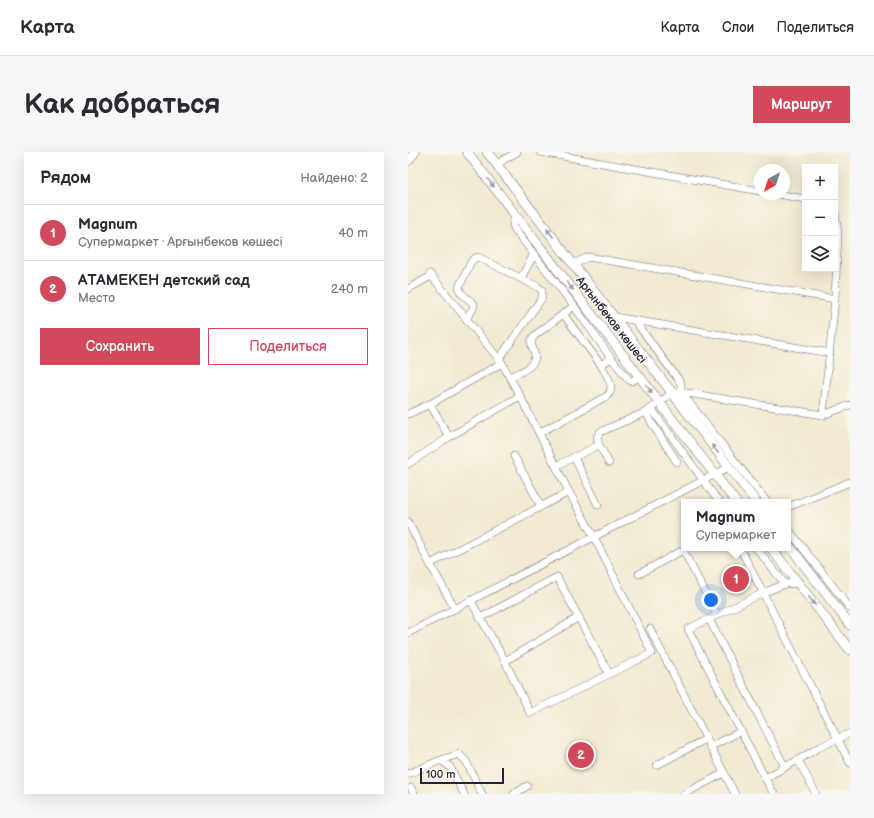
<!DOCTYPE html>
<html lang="ru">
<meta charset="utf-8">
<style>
:root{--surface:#fff;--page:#f7f7f7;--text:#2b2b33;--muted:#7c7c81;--line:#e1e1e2;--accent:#d1495b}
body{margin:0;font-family:"Balsamiq Sans",sans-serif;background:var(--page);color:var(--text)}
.controls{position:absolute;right:12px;top:12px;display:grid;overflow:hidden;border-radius:0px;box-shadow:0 4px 16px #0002}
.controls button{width:36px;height:36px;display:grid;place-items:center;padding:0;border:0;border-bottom:1px solid var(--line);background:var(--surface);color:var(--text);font:20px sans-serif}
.compass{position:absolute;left:346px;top:12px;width:36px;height:36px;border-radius:50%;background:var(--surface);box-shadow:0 4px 16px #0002;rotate:219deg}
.scale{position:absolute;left:12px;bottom:10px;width:84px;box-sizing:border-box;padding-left:4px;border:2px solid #22223b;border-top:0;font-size:11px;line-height:14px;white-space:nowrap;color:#22223b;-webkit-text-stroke:3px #fbf7ec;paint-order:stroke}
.you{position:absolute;left:303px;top:448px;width:14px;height:14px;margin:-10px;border:3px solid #fff;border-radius:50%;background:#1a73e8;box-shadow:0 0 0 6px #1a73e833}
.badge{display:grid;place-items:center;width:26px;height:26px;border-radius:50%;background:var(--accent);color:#fff;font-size:13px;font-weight:700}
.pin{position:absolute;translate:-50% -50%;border:2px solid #fff;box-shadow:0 1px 4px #0006}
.popup{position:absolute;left:273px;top:347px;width:110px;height:52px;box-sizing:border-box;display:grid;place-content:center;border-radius:0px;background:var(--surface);filter:drop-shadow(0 1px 3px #0005);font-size:13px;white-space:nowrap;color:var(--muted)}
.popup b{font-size:15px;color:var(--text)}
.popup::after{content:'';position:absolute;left:50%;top:100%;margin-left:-8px;border:8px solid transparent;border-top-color:var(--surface)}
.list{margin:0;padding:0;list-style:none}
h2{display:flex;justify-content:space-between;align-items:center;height:52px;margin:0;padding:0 16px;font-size:17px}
h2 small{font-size:13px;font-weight:400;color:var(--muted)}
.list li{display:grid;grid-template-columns:26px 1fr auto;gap:12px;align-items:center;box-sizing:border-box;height:56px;padding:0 16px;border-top:1px solid var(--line)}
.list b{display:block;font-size:15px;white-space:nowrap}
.list p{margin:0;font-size:13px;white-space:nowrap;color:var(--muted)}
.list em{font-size:13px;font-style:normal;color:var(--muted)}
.actions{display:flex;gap:8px;padding:12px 16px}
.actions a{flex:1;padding:9px 0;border:1px solid var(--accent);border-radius:0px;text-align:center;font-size:14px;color:var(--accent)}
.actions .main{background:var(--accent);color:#fff}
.icon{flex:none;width:22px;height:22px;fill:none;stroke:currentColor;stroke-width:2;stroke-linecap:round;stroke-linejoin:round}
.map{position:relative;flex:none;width:442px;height:642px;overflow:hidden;border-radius:0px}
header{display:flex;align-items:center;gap:24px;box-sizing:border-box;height:56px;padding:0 20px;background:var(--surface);border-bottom:1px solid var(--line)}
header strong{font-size:19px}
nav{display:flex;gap:22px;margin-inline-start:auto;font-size:14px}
.intro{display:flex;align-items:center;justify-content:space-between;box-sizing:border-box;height:96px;padding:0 24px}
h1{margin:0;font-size:28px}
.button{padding:10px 18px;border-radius:0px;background:var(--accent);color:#fff;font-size:14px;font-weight:700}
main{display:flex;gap:24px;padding:0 24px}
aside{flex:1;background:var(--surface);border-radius:0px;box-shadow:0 4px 16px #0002}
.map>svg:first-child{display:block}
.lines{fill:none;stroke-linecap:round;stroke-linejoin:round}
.minor-casing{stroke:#6b6870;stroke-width:8}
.major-casing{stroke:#6b6870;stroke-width:10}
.minor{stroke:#fff;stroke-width:7}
.major{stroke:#fff;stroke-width:9}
.oneway{fill:#9c9ca7}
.labels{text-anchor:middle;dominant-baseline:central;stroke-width:3;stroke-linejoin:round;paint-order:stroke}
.street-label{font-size:12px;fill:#22223b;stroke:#fbf7ec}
</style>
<header>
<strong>Карта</strong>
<nav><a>Карта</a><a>Слои</a><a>Поделиться</a></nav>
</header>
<div class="intro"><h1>Как добраться</h1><a class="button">Маршрут</a></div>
<main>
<aside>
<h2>Рядом<small>Найдено: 2</small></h2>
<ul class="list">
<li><span class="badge">1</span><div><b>Magnum</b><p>Супермаркет · Арғынбеков көшесі</p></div><em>40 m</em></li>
<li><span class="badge">2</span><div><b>АТАМЕКЕН детский сад</b><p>Место</p></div><em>240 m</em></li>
</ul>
<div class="actions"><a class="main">Сохранить</a><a>Поделиться</a></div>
</aside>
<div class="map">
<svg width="442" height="642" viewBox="0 0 442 642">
<rect width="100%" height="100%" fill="#fbf7ec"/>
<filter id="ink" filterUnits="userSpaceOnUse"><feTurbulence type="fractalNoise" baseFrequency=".025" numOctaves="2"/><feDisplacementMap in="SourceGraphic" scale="8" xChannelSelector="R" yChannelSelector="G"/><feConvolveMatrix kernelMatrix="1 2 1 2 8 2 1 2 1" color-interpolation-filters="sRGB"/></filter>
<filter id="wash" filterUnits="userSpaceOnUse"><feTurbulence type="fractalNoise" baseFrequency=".012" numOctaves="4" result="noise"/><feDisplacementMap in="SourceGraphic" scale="16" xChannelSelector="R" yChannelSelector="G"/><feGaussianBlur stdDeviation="0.9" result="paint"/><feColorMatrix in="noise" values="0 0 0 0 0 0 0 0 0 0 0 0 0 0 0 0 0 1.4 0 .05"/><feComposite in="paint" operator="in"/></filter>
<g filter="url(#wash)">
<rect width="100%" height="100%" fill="#f2ead2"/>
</g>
<g filter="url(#ink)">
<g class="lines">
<defs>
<g id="minor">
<path d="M132,0L352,39"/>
<path d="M89,14L95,8L109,0"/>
<path d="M369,42L397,47"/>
<path d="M107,62L105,73L107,78L166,154"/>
<path d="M166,112L180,105L427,147"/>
<path d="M22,122L94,211L22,252"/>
<path d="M113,126L126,102"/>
<path d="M0,137L23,124"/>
<path d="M155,162L193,213"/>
<path d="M207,165L422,201"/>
<path d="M58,166L65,157L66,152L53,141L51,135L63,110L67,106L70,105L130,135L134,138V146L91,207"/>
<path d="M227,169L270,227L273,232V240L359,350"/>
<path d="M94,211L112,244"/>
<path d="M102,225C109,222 117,219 122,214C135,201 117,195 126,184L166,154L203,206"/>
<path d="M243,256L311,350"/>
<path d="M238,260L245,273L269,310"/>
<path d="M0,262L22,252L41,285"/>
<path d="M415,263L427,147L430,81L427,61"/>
<path d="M131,281L199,244C209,235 198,223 193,213L203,206L221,228L224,229L232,224"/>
<path d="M191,293L201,311"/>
<path d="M106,304L133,354"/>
<path d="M166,305L190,353"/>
<path d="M0,312L41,285L112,244L161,340L22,412L0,370"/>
<path d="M148,314L191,293L189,285L192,280L238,260L264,241L273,240L415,263L442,253"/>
<path d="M380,355L442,330"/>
<path d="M380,377L442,456"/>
<path d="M332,396L442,611"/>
<path d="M348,396L377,432"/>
<path d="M22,412L47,457"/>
<path d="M231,422L275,398L309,463"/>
<path d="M391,431L377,432L355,441L280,477L357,626L390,608L408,642"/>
<path d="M63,449L97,509L122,561L244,501L186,385L161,340"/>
<path d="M72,466L149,425L201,522"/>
<path d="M301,467L377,615"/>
<path d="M242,477L327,642"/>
<path d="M0,481L321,315"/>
<path d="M97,509L171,465"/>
<path d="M302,595L333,579"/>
<path d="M33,608L51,602L58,609L74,642"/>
<path d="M390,608L410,596L442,581"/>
<path d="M249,613L298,587"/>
<path d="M0,622L33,608L42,615L56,642"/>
<path d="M357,626L366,642"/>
<path d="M3,636L6,642"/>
<path d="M106,642L119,634"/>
<path d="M276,642L316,621"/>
</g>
<g id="major">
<path d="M59,0L328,350"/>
<path d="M79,0L348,350"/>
<path d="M0,9L7,0"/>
<path d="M380,392L442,473"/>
<path d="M363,396L442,498"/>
</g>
</defs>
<!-- minor casing -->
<use href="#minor" class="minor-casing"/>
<!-- major casing -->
<use href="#major" class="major-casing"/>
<!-- minor -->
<use href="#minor" class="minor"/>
<!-- major -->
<use href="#major" class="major"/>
</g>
<!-- one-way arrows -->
<defs><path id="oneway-solid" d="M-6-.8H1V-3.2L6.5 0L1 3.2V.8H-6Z"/></defs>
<g class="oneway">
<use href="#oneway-solid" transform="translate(83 31) rotate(52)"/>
<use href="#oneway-solid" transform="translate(142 81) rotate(-128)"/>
<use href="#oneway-solid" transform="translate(162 134) rotate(52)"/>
<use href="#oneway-solid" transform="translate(241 237) rotate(53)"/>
<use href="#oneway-solid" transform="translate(307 297) rotate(-128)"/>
<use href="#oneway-solid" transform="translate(404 449) rotate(52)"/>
</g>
</g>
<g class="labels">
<!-- street labels -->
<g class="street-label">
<text transform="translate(203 168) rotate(52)">Арғынбеков көшесі</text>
</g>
</g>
</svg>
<div class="controls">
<button>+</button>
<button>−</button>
<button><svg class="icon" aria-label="layers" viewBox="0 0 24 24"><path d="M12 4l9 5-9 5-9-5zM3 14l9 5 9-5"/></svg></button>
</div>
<svg class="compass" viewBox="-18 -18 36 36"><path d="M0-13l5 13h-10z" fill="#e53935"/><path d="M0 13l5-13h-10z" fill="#7c7c81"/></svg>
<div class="scale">100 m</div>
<div class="you"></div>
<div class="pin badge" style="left:328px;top:427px">1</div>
<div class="popup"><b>Magnum</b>Супермаркет</div>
<div class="pin badge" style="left:173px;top:603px">2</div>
</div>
</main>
